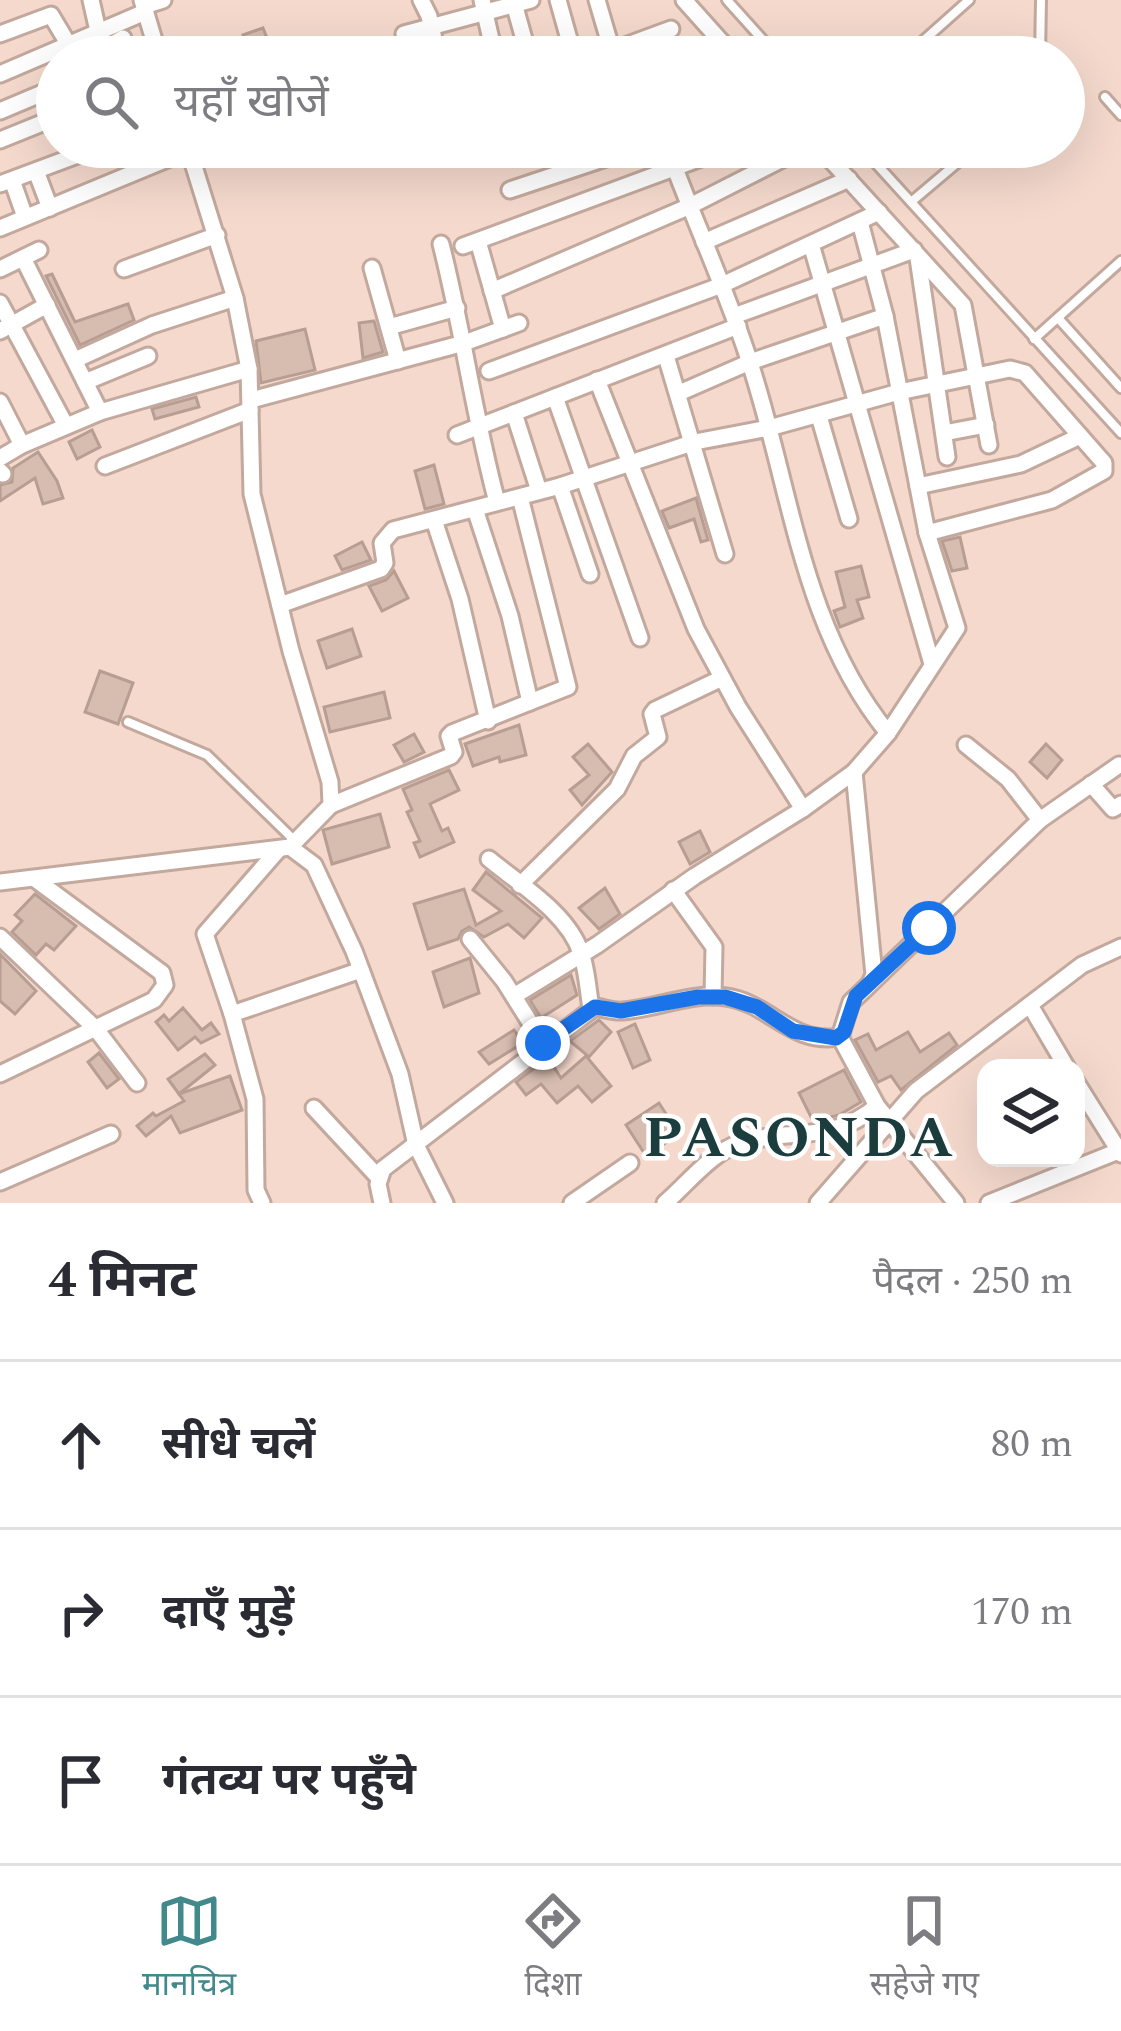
<!DOCTYPE html>
<html lang="hi">
<meta charset="utf-8">
<style>
:root{--surface:#fff;--page:#f2f2f3;--text:#2b2b33;--muted:#7c7c81;--line:#e1e1e2;--accent:#41898b}
body{margin:0;font-family:Spectral,"Noto Sans Devanagari",serif;background:var(--page);color:var(--text)}
.controls{position:absolute;right:36px;bottom:36px;display:grid;overflow:hidden;border-radius:24px;box-shadow:0 12px 48px #0002}
.controls button{width:108px;height:108px;display:grid;place-items:center;padding:0;border:0;border-bottom:3px solid var(--line);background:var(--surface);color:var(--text);font:60px sans-serif}
.stop{position:absolute;width:36px;height:36px;margin:-27px;border:9px solid #1a73e8;border-radius:50%;background:#fff}
.stop.end{background:#1a73e8;border-color:#fff;box-shadow:0 3px 12px #0008}
.list{margin:0;padding:0;list-style:none}
h2{display:flex;justify-content:space-between;align-items:center;height:156px;margin:0;padding:0 48px;font-size:51px}
h2 small{font-size:39px;font-weight:400;color:var(--muted)}
.list li{display:grid;grid-template-columns:78px 1fr auto;gap:36px;align-items:center;box-sizing:border-box;height:168px;padding:0 48px;border-top:3px solid var(--line)}
.list b{display:block;font-size:45px;white-space:nowrap}
.list em{font-size:39px;font-style:normal;color:var(--muted)}
.icon{flex:none;width:66px;height:66px;fill:none;stroke:currentColor;stroke-width:2;stroke-linecap:round;stroke-linejoin:round}
.map{position:relative;flex:none;width:1121px;height:1203px;overflow:hidden}
.search{position:absolute;background:var(--surface);box-shadow:0 12px 48px #0002;left:36px;right:36px;top:36px;height:132px;display:flex;align-items:center;gap:30px;box-sizing:border-box;padding:0 42px;border-radius:66px;color:var(--muted);font-size:45px}
.sheet{height:660px;background:var(--surface)}
nav{display:flex;justify-content:space-around;align-items:center;box-sizing:border-box;height:168px;border-top:3px solid var(--line);background:var(--surface);font-size:33px;color:var(--muted)}
nav a{display:grid;justify-items:center;gap:6px}
nav .on{color:var(--accent)}
.map>svg:first-child{display:block}
.building{fill:#d7bcb0;stroke:#b89e92;stroke-width:3}
.lines{fill:none;stroke-linecap:round;stroke-linejoin:round}
.service-casing{stroke:#c3a99d;stroke-width:14}
.minor-casing{stroke:#c3a99d;stroke-width:21}
.service{stroke:#fff;stroke-width:8}
.minor{stroke:#fff;stroke-width:15}
.route{stroke:#1a73e8;stroke-width:15}
.labels{text-anchor:middle;dominant-baseline:central;stroke-width:9;stroke-linejoin:round;paint-order:stroke}
.district-label{font-size:57px;font-weight:bold;letter-spacing:3px;fill:#1b3d3e;stroke:#fff}
</style>
<div class="map">
<svg width="1121" height="1203" viewBox="0 0 1121 1203">
<rect width="100%" height="100%" fill="#f5d9cd"/>
<!-- building -->
<g class="building">
<path d="M263,28L271,48L250,55L243,35Z"/>
<path d="M52,274L75,322L128,304L134,320L80,345L46,276Z"/>
<path d="M374,321L383,352L363,358L359,323Z"/>
<path d="M305,329L315,370L261,383L256,341Z"/>
<path d="M196,397L199,407L155,419L152,409Z"/>
<path d="M92,430L100,447L77,459L69,442Z"/>
<path d="M38,452L57,481L63,498L43,504L35,478L0,501V485L12,482L13,468Z"/>
<path d="M434,465L444,504L425,509L415,471Z"/>
<path d="M696,498L708,540L701,542L694,519L669,528L662,511Z"/>
<path d="M960,537L967,568L952,571L942,541Z"/>
<path d="M362,542L371,560L342,570L335,556Z"/>
<path d="M861,566L869,597L857,600L863,618L840,627L834,611L845,607L836,572Z"/>
<path d="M394,571L408,598L382,611L369,586L386,580Z"/>
<path d="M352,629L361,656L327,668L318,641Z"/>
<path d="M100,671L133,683L118,724L85,712Z"/>
<path d="M384,692L390,718L330,732L324,707Z"/>
<path d="M519,725L526,755L500,762L499,757L473,766L465,744Z"/>
<path d="M414,734L424,752L404,762L394,745Z"/>
<path d="M588,744L612,772L582,805L570,790L589,775L573,757Z"/>
<path d="M1046,744L1062,760L1047,778L1030,762Z"/>
<path d="M449,770L459,790L430,804L442,831L448,828L454,842L420,857L414,843L420,841L407,812L412,810L403,789Z"/>
<path d="M380,814L389,847L332,864L323,830Z"/>
<path d="M700,831L710,852L690,864L679,842Z"/>
<path d="M486,872L542,918L524,938L508,924L484,937L469,927L462,931L458,939L428,949L414,904L464,889L476,925L501,911L473,890Z"/>
<path d="M605,888L620,914L599,929L579,908Z"/>
<path d="M35,894L76,926L54,950L46,944L36,955L12,932L22,921L15,915Z"/>
<path d="M0,954L36,991L15,1014L0,1001Z"/>
<path d="M470,958L479,993L444,1007L433,972Z"/>
<path d="M571,975L577,995L541,1018L530,1000Z"/>
<path d="M183,1008L202,1030L211,1023L219,1034L201,1043L195,1037L178,1050L156,1022L164,1015L169,1021Z"/>
<path d="M599,1020L611,1032L589,1057L570,1041Z"/>
<path d="M635,1024L650,1060L633,1068L618,1032Z"/>
<path d="M514,1030L523,1043L489,1064L479,1052Z"/>
<path d="M908,1032L920,1052L949,1033L957,1045L901,1090L891,1076L878,1082L855,1040L868,1034L876,1050Z"/>
<path d="M99,1053L119,1079L107,1088L88,1062Z"/>
<path d="M205,1054L215,1065L179,1094L168,1079Z"/>
<path d="M586,1056L611,1086L592,1102L578,1086L557,1103L541,1084L526,1095L516,1082L548,1058L561,1078Z"/>
<path d="M844,1070L861,1102L839,1115L813,1121L799,1093Z"/>
<path d="M230,1076L242,1110L180,1133L171,1116L146,1136L137,1126L153,1113L156,1116L184,1101L179,1094Z"/>
<path d="M659,1103L679,1134L646,1156L626,1125Z"/>
</g>
<g class="lines">
<defs>
<g id="service">
<path d="M727,0L778,57"/>
<path d="M905,57L969,0"/>
<path d="M1040,57L1041,0"/>
<path d="M1105,97L1121,115"/>
<path d="M861,147L1121,433"/>
<path d="M911,202L976,147"/>
<path d="M1058,318L1121,388"/>
<path d="M1034,339L1121,261"/>
<path d="M128,722L207,755L295,841"/>
</g>
<g id="minor">
<path d="M91,0L98,31"/>
<path d="M142,0L159,57"/>
<path d="M421,0L429,16L438,57"/>
<path d="M482,0L495,57"/>
<path d="M513,0L529,57"/>
<path d="M558,0L574,57"/>
<path d="M597,0L612,51"/>
<path d="M684,0L735,57"/>
<path d="M144,6L163,0"/>
<path d="M0,34L51,15L76,57"/>
<path d="M404,34L531,0"/>
<path d="M91,57L123,38"/>
<path d="M595,57L671,29"/>
<path d="M703,57L728,49"/>
<path d="M0,74L145,12"/>
<path d="M0,111L57,87"/>
<path d="M0,140L57,117"/>
<path d="M667,147C693,219 726,288 749,360C791,486 801,627 888,733"/>
<path d="M819,147L963,305L989,445"/>
<path d="M503,157L534,147"/>
<path d="M36,171L50,208"/>
<path d="M12,180L25,217"/>
<path d="M0,184L99,147"/>
<path d="M510,190L639,147"/>
<path d="M0,228L189,150"/>
<path d="M478,241L503,329"/>
<path d="M704,242L849,179"/>
<path d="M441,244C463,330 474,417 497,502"/>
<path d="M811,244L932,664"/>
<path d="M463,246L731,147"/>
<path d="M23,258L100,412"/>
<path d="M918,258L947,457"/>
<path d="M372,268L398,361"/>
<path d="M0,269L39,250"/>
<path d="M124,269L217,235"/>
<path d="M492,291L690,206L806,147"/>
<path d="M0,303L65,424"/>
<path d="M734,316L914,250"/>
<path d="M389,327L457,308"/>
<path d="M0,331L47,305"/>
<path d="M666,356L725,554"/>
<path d="M75,360L152,325L235,298"/>
<path d="M489,371L722,285L879,212"/>
<path d="M597,380L696,629L738,707L803,809"/>
<path d="M85,382L148,356"/>
<path d="M679,393L750,362L885,316"/>
<path d="M555,397L640,638"/>
<path d="M251,400L464,343L519,323"/>
<path d="M0,402L22,445L0,458"/>
<path d="M514,413L539,491"/>
<path d="M819,416L849,519"/>
<path d="M944,433L986,425"/>
<path d="M457,435L738,326"/>
<path d="M22,445L100,412L249,369"/>
<path d="M105,466L250,410"/>
<path d="M0,471L3,474"/>
<path d="M560,486L590,574"/>
<path d="M918,486L1021,464L1080,436"/>
<path d="M475,509L510,616L530,702"/>
<path d="M434,520L460,599L488,721"/>
<path d="M280,605L381,569L385,563L382,543L393,530L560,486L695,442L769,428L899,392L1010,369L1025,373L1104,463V471L1052,500L927,533"/>
<path d="M966,745L1008,779L1040,820"/>
<path d="M1091,784L1113,809L1121,804"/>
<path d="M331,805L451,756L454,752L449,736L452,733L568,687L520,497"/>
<path d="M290,847L314,865L354,951L400,1074L416,1145L445,1203"/>
<path d="M489,859C519,884 568,913 581,953C587,970 588,990 591,1009"/>
<path d="M0,882L290,847L331,805L330,782L291,651L252,494L249,369L235,298L188,147"/>
<path d="M520,885L617,789L634,756L658,737L652,714L655,710L722,678"/>
<path d="M673,890L714,947L713,996"/>
<path d="M0,937L96,1029L137,1083"/>
<path d="M470,939L504,981L543,1043"/>
<path d="M871,983L1040,820L1119,765"/>
<path d="M514,996L597,945L695,876L803,809L854,772L888,733L957,628L927,533L885,316L860,222"/>
<path d="M1031,1007L1067,1068"/>
<path d="M232,1014L205,934L278,850"/>
<path d="M840,1037L877,1106L956,1203"/>
<path d="M0,1074L154,1000L165,985L162,973L35,879"/>
<path d="M1076,1082L1121,1154"/>
<path d="M314,1108L378,1177"/>
<path d="M0,1182L111,1134"/>
<path d="M262,1203L256,1190L255,1099L232,1014L361,970"/>
<path d="M382,1203L378,1184L383,1169L595,1007C604,1008 613,1012 623,1011C658,1008 691,992 726,997C770,1003 790,1045 840,1037L851,1002L869,985L874,975L854,772"/>
<path d="M572,1203L630,1163"/>
<path d="M665,1203C687,1184 712,1152 740,1143C792,1127 830,1145 877,1106"/>
<path d="M818,1203L916,1091L1082,965L1121,947"/>
<path d="M989,1203L1121,1150"/>
</g>
</defs>
<!-- service casing -->
<use href="#service" class="service-casing"/>
<!-- minor casing -->
<use href="#minor" class="minor-casing"/>
<!-- service -->
<use href="#service" class="service"/>
<!-- minor -->
<use href="#minor" class="minor"/>
</g>
<g class="lines">
<!-- route -->
<path class="route" d="M543,1043L595,1007L621,1011L698,997H725L757,1007L793,1031L836,1038L844,1032L856,996L929,928"/>
</g>
<g class="labels">
<!-- district labels -->
<g class="district-label">
<text x="800" y="1139">PASONDA</text>
</g>
</g>
</svg>
<div class="controls">
<button><svg class="icon" aria-label="layers" viewBox="0 0 24 24"><path d="M12 4l9 5-9 5-9-5zM3 14l9 5 9-5"/></svg></button>
</div>
<div class="stop" style="left:929px;top:928px"></div>
<div class="stop end" style="left:543px;top:1043px"></div>
<div class="search"><svg class="icon" aria-label="search" viewBox="0 0 24 24"><circle cx="10" cy="10" r="6"/><path d="M15 15l6 6"/></svg>यहाँ खोजें</div>
</div>
<section class="sheet">
<h2>4 मिनट<small>पैदल · 250 m</small></h2>
<ul class="list">
<li><svg class="icon" aria-label="ahead" viewBox="0 0 24 24"><path d="M12 20V5M6 11l6-6 6 6"/></svg><div><b>सीधे चलें</b></div><em>80 m</em></li>
<li><svg class="icon" aria-label="right" viewBox="0 0 24 24"><path d="M7 20v-9h11M14 6l5 5-5 5"/></svg><div><b>दाएँ मुड़ें</b></div><em>170 m</em></li>
<li><svg class="icon" aria-label="arrive" viewBox="0 0 24 24"><path d="M6 21V4h12l-3 4 3 4H6"/></svg><div><b>गंतव्य पर पहुँचे</b></div></li>
</ul>
</section>
<nav>
<a class="on"><svg class="icon" aria-label="map" viewBox="0 0 24 24"><path d="M3 6l6-2 6 2 6-2v14l-6 2-6-2-6 2zM9 4v14M15 6v14"/></svg>मानचित्र</a>
<a><svg class="icon" aria-label="directions" viewBox="0 0 24 24"><path d="M12 3l9 9-9 9-9-9zM9 14v-3h6M13 9l2 2-2 2"/></svg>दिशा</a>
<a><svg class="icon" aria-label="saved" viewBox="0 0 24 24"><path d="M7 4h10v16l-5-4-5 4z"/></svg>सहेजे गए</a>
</nav>
